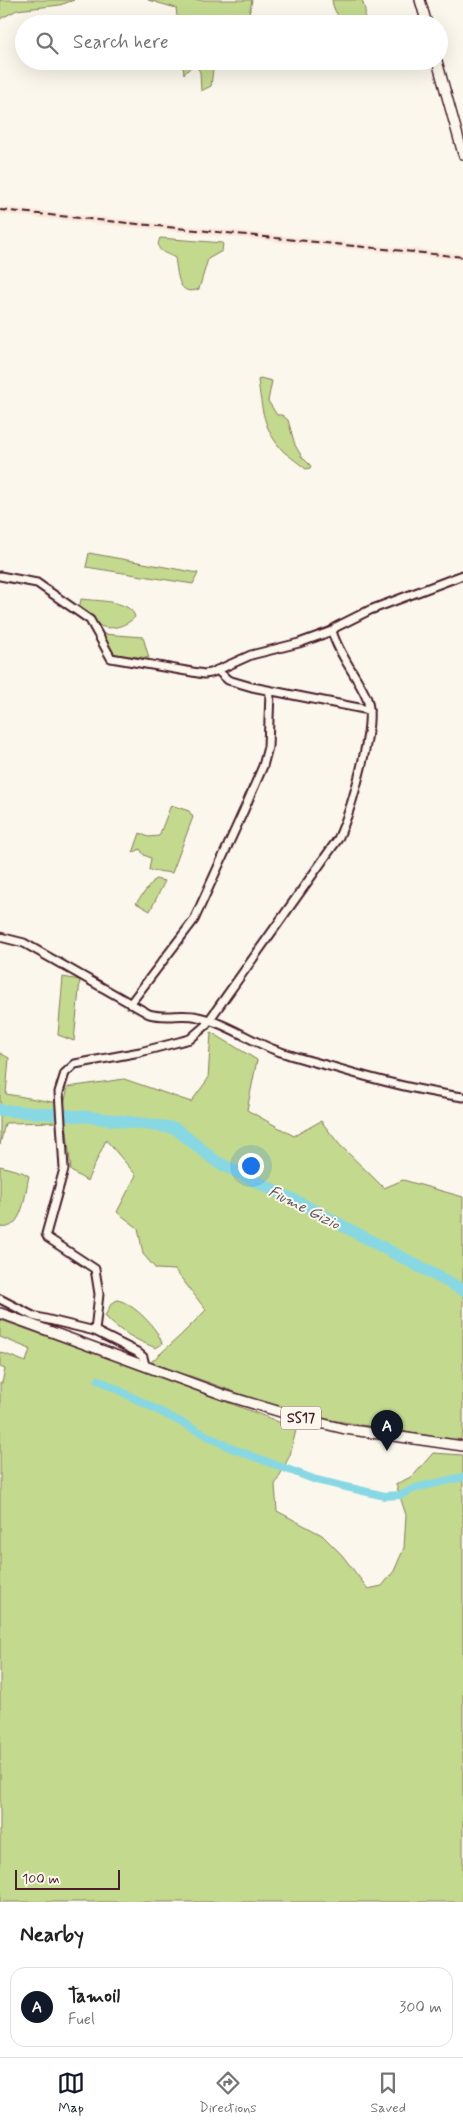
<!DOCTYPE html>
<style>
:root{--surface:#fff;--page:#f6f6f6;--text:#202124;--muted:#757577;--line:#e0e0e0;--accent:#111827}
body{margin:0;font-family:Mynerve,sans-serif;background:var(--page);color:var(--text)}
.scale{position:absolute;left:15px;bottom:12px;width:105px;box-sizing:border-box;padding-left:5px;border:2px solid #4a1f2b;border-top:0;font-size:14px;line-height:18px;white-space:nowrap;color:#4a1f2b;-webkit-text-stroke:4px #fbf7ec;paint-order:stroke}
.you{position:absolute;left:250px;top:1165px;width:18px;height:18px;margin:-12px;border:4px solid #fff;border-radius:50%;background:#1a73e8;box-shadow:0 0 0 8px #1a73e833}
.badge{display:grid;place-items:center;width:32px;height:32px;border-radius:50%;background:var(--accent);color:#fff;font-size:16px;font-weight:700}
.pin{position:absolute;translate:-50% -41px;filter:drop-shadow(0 1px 2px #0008)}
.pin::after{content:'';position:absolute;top:26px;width:18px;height:15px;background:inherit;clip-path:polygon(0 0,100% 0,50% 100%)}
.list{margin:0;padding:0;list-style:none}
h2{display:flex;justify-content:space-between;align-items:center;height:65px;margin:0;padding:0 20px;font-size:21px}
h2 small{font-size:16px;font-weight:400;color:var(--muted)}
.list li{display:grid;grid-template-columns:32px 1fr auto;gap:15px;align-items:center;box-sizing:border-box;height:80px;margin:0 10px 10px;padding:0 10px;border:1px solid var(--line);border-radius:15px}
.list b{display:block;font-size:19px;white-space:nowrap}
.list p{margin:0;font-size:16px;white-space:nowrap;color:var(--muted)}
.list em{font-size:16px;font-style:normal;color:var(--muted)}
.icon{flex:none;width:28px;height:28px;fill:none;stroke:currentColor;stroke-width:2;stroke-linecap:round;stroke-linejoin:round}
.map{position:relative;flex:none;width:463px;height:1902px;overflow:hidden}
.search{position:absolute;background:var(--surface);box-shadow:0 5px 20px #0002;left:15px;right:15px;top:15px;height:55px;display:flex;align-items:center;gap:12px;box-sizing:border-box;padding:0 18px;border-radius:28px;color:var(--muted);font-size:19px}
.sheet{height:155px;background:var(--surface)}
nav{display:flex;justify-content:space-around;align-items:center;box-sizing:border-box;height:70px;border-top:1px solid var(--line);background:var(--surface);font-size:14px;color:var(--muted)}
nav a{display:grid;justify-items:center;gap:2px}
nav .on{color:var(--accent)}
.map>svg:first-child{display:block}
.built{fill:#fae7d9}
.green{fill:#c2d98e;stroke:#867c5c}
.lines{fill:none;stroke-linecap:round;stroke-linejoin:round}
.canal{stroke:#88d8e4;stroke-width:8}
.river{stroke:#88d8e4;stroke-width:12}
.minor-casing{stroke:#4a1f2b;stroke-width:11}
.major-casing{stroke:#4a1f2b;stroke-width:12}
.minor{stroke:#fbf7ec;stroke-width:7}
.major{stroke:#fbf7ec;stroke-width:9}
.rail{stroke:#4a1f2b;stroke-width:2;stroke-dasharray:8 4;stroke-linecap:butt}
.labels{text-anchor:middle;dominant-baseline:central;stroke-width:4;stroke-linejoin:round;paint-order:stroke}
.shield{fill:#fbf7ec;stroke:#7f6065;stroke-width:1}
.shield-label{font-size:14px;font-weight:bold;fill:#4a1f2b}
.water-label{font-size:16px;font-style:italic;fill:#5d5662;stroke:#fbf7ec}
</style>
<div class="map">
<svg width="463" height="1902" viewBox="0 0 463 1902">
<rect width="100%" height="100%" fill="#fbf7ec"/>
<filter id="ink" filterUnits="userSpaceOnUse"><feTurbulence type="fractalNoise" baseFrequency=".02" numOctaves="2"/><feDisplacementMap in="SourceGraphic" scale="10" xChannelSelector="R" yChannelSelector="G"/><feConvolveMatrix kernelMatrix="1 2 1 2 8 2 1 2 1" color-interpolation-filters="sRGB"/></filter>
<g filter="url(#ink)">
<!-- built -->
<path class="built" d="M0,207L463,254V260L0,214Z"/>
<!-- green -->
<g class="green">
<path d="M0,0H74L60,5L17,10L0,19Z"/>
<path d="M148,0H252L247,24H178L176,8Z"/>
<path d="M332,0H362C365,10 369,17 358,24C343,24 334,15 332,0Z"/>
<path d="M182,61H214L211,86L201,91L200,72L197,67L192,66L184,74Z"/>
<path d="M160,238L223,243L222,251L208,259L199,289C177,298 178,273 175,258C165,252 154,252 160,238Z"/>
<path d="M260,378L272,381L268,401L277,415H282L288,420L295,445L302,457L311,466L310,468L306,469C299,463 291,458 284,452C263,430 262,409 258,380Z"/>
<path d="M89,553L198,573L193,584L86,567Z"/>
<path d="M81,599C96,601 131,600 135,617C128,625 109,632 99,625C92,620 86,615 79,610Z"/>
<path d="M103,634L143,637L149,658L112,654Z"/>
<path d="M171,805L189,811L193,817L172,873L149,870L151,858L144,855L140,849L133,853L140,833L148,837L159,836Z"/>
<path d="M155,879L165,881L150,911L136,903Z"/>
<path d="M63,977L80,980L74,1041L58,1035Z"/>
<path d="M211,1032L257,1060L247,1110L294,1136L321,1121L339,1144L384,1188L403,1180L463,1197V1432L460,1441L331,1420L266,1403L151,1362L180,1336L206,1310L175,1270L156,1269L143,1254L138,1228L117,1212L136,1175L106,1140L87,1181L71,1171L66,1122L5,1123L0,1145V1053L9,1058L6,1094L64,1104L68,1087L124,1079L191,1102L208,1079Z"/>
<path d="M0,1166L22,1172L29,1176C25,1193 23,1232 0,1227Z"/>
<path d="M117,1300C132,1302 159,1329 162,1344L156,1348C138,1341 118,1331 105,1316L111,1304Z"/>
<path d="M0,1320L120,1362L272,1419L296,1430L290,1455L275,1485L277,1511L322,1535L342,1555L368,1589L382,1586L394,1571L404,1548L406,1515L396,1484L413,1476L433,1453L463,1455V1902H0V1383H2L5,1369L0,1367V1352L26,1362L30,1349L0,1337Z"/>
</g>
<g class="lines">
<!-- canal -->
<path class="canal" d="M99,1380L231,1448L316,1480L385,1496L401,1495L415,1488L463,1477"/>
<!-- river -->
<path class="river" d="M0,1110L90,1117L175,1128L217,1162L304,1205L463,1290"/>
<defs>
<g id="minor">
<path d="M0,576L37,583L90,620L111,658L204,674L211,673L251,655L299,643L332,631L336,627L370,610L463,575"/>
<path d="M217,670L228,680L252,687L369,710"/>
<path d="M0,937L24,943L149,1014C166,1019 182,1013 198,1017C226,1023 249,1040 275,1050C294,1057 314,1062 333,1067C376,1080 419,1091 463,1097"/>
<path d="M130,1004L194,920L244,810L263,766L268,747L270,691"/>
<path d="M0,1299L33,1316L95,1331L137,1352L143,1357L145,1365"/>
<path d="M95,1331L99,1294L95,1269L48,1238L46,1234L64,1169L59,1092L65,1073L75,1064L140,1052L190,1039L205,1026L338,839C350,813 377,725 367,699C358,677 338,654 332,631"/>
</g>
<g id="major">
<path d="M420,0L427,24"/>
<path d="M437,61L463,154"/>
<path d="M0,1313L224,1395L304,1419L345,1429L463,1446"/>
</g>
</defs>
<!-- minor casing -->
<use href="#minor" class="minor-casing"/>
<!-- major casing -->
<use href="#major" class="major-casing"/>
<!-- minor -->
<use href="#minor" class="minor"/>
<!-- major -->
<use href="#major" class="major"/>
<!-- rail -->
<path class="rail" d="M0,210L463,257"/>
</g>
</g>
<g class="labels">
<!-- shield labels -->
<rect class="shield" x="281" y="1406.5" width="40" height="23" rx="4"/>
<g class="shield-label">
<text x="301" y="1418">SS17</text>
</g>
<!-- water labels -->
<g class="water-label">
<text transform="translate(304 1208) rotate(27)">Fiume Gizio</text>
</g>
</g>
</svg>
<div class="scale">100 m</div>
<div class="you"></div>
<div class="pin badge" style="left:387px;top:1451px">A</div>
<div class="search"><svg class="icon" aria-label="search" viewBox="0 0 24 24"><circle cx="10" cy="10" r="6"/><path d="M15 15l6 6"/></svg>Search here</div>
</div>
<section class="sheet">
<h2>Nearby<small></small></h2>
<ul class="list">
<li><span class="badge">A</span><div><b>Tamoil</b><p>Fuel</p></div><em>300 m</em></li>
</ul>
</section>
<nav>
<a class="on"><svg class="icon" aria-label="map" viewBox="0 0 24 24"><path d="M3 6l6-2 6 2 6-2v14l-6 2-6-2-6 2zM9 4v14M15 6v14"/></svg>Map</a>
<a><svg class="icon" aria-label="directions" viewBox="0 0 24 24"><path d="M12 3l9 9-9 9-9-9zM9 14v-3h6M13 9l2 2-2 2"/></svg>Directions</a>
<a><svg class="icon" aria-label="saved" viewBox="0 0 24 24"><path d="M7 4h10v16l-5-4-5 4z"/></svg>Saved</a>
</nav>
